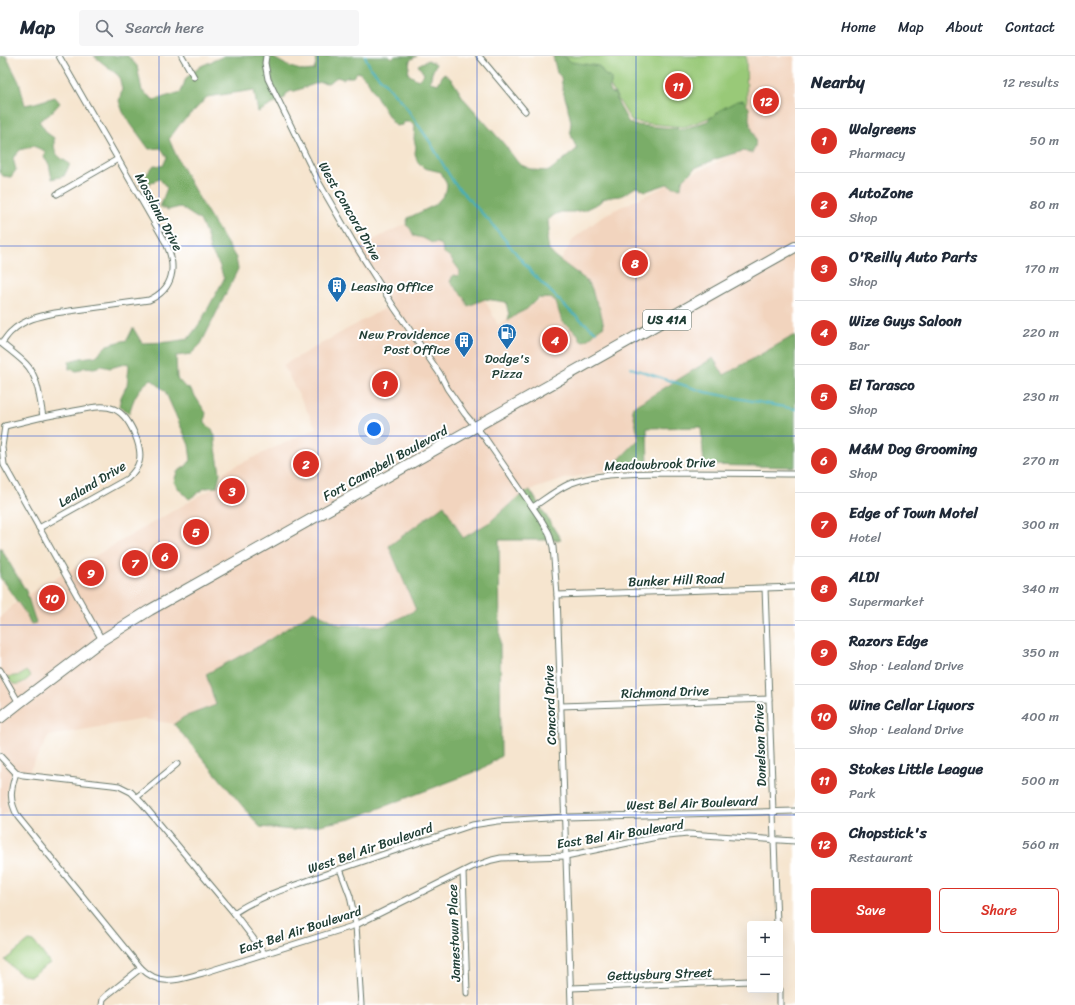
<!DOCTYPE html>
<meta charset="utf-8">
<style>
:root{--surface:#fff;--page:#f6f6f7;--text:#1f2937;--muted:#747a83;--line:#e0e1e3;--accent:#d93025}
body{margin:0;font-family:Sriracha,sans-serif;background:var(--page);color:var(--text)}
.controls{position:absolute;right:12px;bottom:12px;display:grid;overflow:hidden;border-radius:4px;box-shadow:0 4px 16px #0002}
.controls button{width:36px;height:36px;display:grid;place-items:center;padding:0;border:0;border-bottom:1px solid var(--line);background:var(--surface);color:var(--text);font:20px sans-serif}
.you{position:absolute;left:374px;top:373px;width:14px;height:14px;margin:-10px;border:3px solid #fff;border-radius:50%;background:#1a73e8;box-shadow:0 0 0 6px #1a73e833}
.badge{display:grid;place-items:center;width:26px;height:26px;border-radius:50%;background:var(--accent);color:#fff;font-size:13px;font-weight:700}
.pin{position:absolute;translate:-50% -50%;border:2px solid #fff;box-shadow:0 1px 4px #0006}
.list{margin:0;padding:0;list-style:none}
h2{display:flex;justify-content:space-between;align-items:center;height:52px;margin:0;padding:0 16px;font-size:17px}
h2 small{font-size:13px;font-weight:400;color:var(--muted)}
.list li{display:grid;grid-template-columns:26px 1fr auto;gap:12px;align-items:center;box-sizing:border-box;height:64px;padding:0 16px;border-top:1px solid var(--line)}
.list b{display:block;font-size:15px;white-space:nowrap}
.list p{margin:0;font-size:13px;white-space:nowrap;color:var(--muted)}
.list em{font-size:13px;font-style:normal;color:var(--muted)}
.actions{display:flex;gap:8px;padding:12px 16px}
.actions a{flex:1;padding:9px 0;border:1px solid var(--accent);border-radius:4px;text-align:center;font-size:14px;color:var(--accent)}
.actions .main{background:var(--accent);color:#fff}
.icon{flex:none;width:22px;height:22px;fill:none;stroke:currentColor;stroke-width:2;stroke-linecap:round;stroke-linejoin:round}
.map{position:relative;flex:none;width:795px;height:949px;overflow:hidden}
header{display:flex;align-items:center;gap:24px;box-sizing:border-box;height:56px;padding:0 20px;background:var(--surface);border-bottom:1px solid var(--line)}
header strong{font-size:19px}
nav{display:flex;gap:22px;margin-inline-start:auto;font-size:14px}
.search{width:280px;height:36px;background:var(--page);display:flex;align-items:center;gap:10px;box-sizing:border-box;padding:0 14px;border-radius:4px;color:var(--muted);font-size:15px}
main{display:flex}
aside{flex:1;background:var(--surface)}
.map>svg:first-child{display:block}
.built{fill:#f2d4be}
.green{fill:#99c978;stroke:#5c8356}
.forest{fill:#7aad68;stroke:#4c754e}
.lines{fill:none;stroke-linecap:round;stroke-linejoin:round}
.stream{stroke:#41afbe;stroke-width:2}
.street-casing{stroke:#6a786a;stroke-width:7}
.highway-casing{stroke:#6a786a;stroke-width:12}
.street{stroke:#fff;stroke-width:5}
.highway{stroke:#fff;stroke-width:10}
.grid{fill:none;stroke:#1d4ed8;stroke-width:1;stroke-opacity:0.55}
.labels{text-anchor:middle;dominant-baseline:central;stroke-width:4;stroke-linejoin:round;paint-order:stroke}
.shield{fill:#fff;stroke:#627771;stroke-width:1}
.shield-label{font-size:12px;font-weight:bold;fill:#1f3d34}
.street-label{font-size:13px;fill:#1f3d34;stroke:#fff}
.poi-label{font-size:13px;fill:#1f3d34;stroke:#fff;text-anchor:start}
</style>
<header>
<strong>Map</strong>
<div class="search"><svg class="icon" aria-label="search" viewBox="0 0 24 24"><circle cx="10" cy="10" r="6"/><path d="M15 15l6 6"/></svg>Search here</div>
<nav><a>Home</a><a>Map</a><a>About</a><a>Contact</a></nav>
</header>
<main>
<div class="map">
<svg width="795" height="949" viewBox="0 0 795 949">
<rect width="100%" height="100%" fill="#fff"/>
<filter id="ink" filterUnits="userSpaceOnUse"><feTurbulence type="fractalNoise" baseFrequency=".025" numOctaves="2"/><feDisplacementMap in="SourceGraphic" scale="8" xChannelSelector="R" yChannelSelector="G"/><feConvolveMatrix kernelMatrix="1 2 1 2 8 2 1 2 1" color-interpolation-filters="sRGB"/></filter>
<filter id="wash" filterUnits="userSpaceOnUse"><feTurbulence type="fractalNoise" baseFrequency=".012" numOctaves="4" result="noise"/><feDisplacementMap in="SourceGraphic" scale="16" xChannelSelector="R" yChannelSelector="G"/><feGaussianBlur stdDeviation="0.9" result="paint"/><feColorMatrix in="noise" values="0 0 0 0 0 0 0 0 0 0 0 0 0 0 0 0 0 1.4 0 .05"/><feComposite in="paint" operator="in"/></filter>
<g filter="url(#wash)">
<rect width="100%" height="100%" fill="#f6e5cf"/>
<!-- built -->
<path class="built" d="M746,0H795V279L724,319L713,302L632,352L639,383L609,414L568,422L530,434L517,442L490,466L463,482L444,449L389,490L416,554L383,570L340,569L314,555L261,588L206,618L216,650L184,661L174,668L144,663L49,680L28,717L19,712L9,723L7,732L6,746L8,755L0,761V561L20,543L220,428L223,416L316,372L283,309L389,250L353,194L421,160L486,246L498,269L538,245L573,183L606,158L756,88L747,68Z"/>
<!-- green -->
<g class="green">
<path d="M559,0H746L747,48L684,71L632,66L599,12L561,10Z"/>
<path d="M26,615L31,620C24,627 13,634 8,621L21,619Z"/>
<path d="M29,885L34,886L50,907L31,920C20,921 13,911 5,904Z"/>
</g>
<!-- forest -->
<g class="forest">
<path d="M0,0H6L19,26L25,49L35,47L55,41L60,47L50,58L39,65L47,77L54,82C54,99 56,99 70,108L64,120L52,123L49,108L44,102L45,95L33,90L20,94L13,102L16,114L11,121L3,120L0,116Z"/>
<path d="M94,0H128L137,10L142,35L154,44L181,36L186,22L201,10L224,0H270L290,11L304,15L314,14L316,8L315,0H389L391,2L396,0H417L410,4L408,18L418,24L424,18L418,9L428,4L436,8L432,17L430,26L438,28L444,17L452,24L464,43L504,88L519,108L533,114L549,115L577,93L572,82L570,74L571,66L567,48L563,35L561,21L557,17L553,0H565L571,6L599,10L605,19L611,22V29L609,31L611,37L615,38L619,49L629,67L635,69L684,73L707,65L722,53L737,45L743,44C745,47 748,50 749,52C750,55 749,59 749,62C750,75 761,83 752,97L743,95L732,98L716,103L695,112L682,125L681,132L674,131L667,128L646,135L636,131L621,140L610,141L603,143L599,147L584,154L573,156H561L554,159L548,164L549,175L547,182L549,194L554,200L586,224L592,233L594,241L600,253L604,270C596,274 592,282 584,285L580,284L578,278L562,265L555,244C549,241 545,243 538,242L527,253L517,258L508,265L509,259L506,246L485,243L468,250L464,241L450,226L453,219L458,220L460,215L450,201L443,196L442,189L437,187H432L423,182L414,180L410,172L406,169L408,162L435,149L442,141L446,135L447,129L441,116L424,112L417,105L415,97L416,91L414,83L415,69L410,66H404L402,69L396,70L393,67C384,54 376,40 369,27C367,23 363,21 360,17L357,16L353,21H348L343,23L337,21L328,27L320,26L295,35H291L286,38L285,42L258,56L254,34L207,41L194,55L180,68L169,83C186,125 212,163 236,202L238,213L201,288L191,298L176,300L177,322L183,329L191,334L206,357C204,365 204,369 212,373L215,380V386L220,417L217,431L205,432L189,443L179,433L174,426L177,416L186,410L191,404L189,389L165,335L151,323C137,334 134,341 129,358L119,350L121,341L127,329L129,311L128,307L110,312L101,310L94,312L85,311L77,315L69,313V305L81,302L96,300L107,289L127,284L133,272L142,287L169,286L188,283L200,267L224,223L219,208L210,194L207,179L200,164L180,151L168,154L160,151L167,132L159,122L144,132L139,128L154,109L163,110L167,101L161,92L149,93L130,67L123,56L119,45L122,33L119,20Z"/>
<path d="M795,279V411L704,409L701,371L647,372L648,411L609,414L639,383L632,352L713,302L724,319Z"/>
<path d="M530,434L561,484H499L501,700L480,714L351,763L293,774L260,771L174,668L184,661L216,649L206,618L261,589L314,555L340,569L383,570L416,554L389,490L444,449L463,482L490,466L517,442Z"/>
<path d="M0,491L26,535L36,567L31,568L26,558L0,521Z"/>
</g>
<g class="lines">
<!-- stream -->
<g class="stream">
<path d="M365,0L370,11L403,47L430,86L454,127L491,167L533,218L571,256L596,276"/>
<path d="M631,312L705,336L795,353"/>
</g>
</g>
</g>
<g filter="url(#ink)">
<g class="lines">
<defs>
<g id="street">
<path d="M182,0L194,21"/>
<path d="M266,0L265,7L268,23L318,125L352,184L394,251L440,318L447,332L465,358L485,382L542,465L549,477L553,491L557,539L571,949"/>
<path d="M479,0L525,55"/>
<path d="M57,138L118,103"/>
<path d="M0,286C8,293 18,300 26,308C38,320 40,344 43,361"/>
<path d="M2,287C5,283 8,278 12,275C23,264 40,260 55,257L149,244C174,233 177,211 166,187L59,0"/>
<path d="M5,370C28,364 51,359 74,355C86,353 102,348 114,353C126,358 133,373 137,384C143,402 140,411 127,423L39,472"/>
<path d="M5,370L2,391L4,409L102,584"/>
<path d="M533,451C545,443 556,434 569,428C600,416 634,418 666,417C709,417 752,417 795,418"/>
<path d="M765,532L777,868"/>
<path d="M557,539L795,531"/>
<path d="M0,614L19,647"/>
<path d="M561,650L769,643"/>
<path d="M0,700L16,717L23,719L112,729L119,730L131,736L142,747L234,857L265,898"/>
<path d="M16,717C10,735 9,744 18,761L141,912C161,932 179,923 203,917L356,869L472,811L492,804L501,802L566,800L657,781L688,778L795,785"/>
<path d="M137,741L177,708"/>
<path d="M340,813L350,840L356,869L361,949"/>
<path d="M463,816L467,937"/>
<path d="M234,857C258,841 285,833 312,823C365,804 418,787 472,769L498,765L565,761L795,755"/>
<path d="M571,932L750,925"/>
<path d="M780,934V949"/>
<path d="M102,949L103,943L106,940L141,912"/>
</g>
<path id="highway" d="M0,662L19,647L102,584L150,554C364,432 580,313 795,191"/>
</defs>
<!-- street casing -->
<use href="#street" class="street-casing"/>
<!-- highway casing -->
<use href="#highway" class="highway-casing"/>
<!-- street -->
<use href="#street" class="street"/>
<!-- highway -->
<use href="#highway" class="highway"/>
</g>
</g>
<!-- grid -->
<path class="grid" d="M159,0V949M318,0V949M477,0V949M636,0V949M0,190H795M0,380H795M0,569H795M0,759H795"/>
<!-- icons -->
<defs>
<symbol id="building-pin" viewBox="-11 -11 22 30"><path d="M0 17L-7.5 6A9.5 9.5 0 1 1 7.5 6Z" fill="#1f6fb2" stroke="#fff"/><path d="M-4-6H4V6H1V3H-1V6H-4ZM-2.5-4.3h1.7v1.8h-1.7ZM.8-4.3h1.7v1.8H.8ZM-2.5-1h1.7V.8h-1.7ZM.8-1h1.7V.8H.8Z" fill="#fff"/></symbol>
<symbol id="fuel-pin" viewBox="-11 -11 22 30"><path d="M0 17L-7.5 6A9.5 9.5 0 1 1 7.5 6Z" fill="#1f6fb2" stroke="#fff"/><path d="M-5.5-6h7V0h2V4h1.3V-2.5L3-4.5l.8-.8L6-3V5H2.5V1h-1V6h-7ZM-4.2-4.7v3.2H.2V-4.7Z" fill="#fff"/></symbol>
</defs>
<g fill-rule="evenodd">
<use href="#building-pin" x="326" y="219" width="22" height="30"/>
<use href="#fuel-pin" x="496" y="266" width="22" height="30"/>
<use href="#building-pin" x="453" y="274" width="22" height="30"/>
</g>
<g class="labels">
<!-- shield labels -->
<rect class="shield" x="643" y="254" width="48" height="20" rx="3"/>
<g class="shield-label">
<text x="667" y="264">US 41A</text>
</g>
<!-- street labels -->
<g class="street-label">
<text transform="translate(350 155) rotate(60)">West Concord Drive</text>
<text transform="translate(159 156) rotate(62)">Mossland Drive</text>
<text transform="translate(385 407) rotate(-29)">Fort Campbell Boulevard</text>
<text transform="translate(660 408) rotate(-2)">Meadowbrook Drive</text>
<text transform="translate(92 428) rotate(-31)">Lealand Drive</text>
<text transform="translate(676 524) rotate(-2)">Bunker Hill Road</text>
<text transform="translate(665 636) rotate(-2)">Richmond Drive</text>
<text transform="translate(550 649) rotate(-92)">Concord Drive</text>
<text transform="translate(760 689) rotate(-92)">Donelson Drive</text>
<text transform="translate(692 747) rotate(-2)">West Bel Air Boulevard</text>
<text transform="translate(620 778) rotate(-9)">East Bel Air Boulevard</text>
<text transform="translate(370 792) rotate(-19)">West Bel Air Boulevard</text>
<text transform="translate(300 874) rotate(-18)">East Bel Air Boulevard</text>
<text transform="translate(454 877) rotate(-92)">Jamestown Place</text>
<text transform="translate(660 918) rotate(-2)">Gettysburg Street</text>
</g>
<!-- poi labels -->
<g class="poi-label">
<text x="351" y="230">Leasing Office</text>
<text x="450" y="278" text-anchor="end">New Providence<tspan x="450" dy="15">Post Office</tspan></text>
<text x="507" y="302" text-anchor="middle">Dodge's<tspan x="507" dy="15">Pizza</tspan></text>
</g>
</g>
</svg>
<div class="controls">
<button>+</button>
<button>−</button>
</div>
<div class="you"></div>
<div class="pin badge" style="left:385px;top:328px">1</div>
<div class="pin badge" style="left:306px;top:408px">2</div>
<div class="pin badge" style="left:232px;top:435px">3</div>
<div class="pin badge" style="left:555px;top:284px">4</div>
<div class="pin badge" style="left:196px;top:476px">5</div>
<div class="pin badge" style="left:165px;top:500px">6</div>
<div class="pin badge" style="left:135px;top:507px">7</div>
<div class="pin badge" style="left:635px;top:207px">8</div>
<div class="pin badge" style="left:91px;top:517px">9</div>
<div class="pin badge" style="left:52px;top:542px">10</div>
<div class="pin badge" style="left:678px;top:30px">11</div>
<div class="pin badge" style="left:766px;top:45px">12</div>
</div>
<aside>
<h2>Nearby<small>12 results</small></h2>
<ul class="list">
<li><span class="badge">1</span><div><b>Walgreens</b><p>Pharmacy</p></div><em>50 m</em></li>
<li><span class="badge">2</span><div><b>AutoZone</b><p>Shop</p></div><em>80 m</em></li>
<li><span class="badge">3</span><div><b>O'Reilly Auto Parts</b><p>Shop</p></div><em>170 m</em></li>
<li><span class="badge">4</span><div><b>Wize Guys Saloon</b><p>Bar</p></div><em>220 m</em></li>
<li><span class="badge">5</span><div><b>El Tarasco</b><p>Shop</p></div><em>230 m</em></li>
<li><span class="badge">6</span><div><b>M&amp;M Dog Grooming</b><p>Shop</p></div><em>270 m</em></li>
<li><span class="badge">7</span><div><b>Edge of Town Motel</b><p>Hotel</p></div><em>300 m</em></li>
<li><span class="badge">8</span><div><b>ALDI</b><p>Supermarket</p></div><em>340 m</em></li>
<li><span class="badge">9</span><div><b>Razors Edge</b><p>Shop · Lealand Drive</p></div><em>350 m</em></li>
<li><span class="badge">10</span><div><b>Wine Cellar Liquors</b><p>Shop · Lealand Drive</p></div><em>400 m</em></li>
<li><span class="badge">11</span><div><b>Stokes Little League</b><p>Park</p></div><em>500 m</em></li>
<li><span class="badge">12</span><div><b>Chopstick's</b><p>Restaurant</p></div><em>560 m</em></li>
</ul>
<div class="actions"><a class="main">Save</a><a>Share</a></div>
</aside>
</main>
